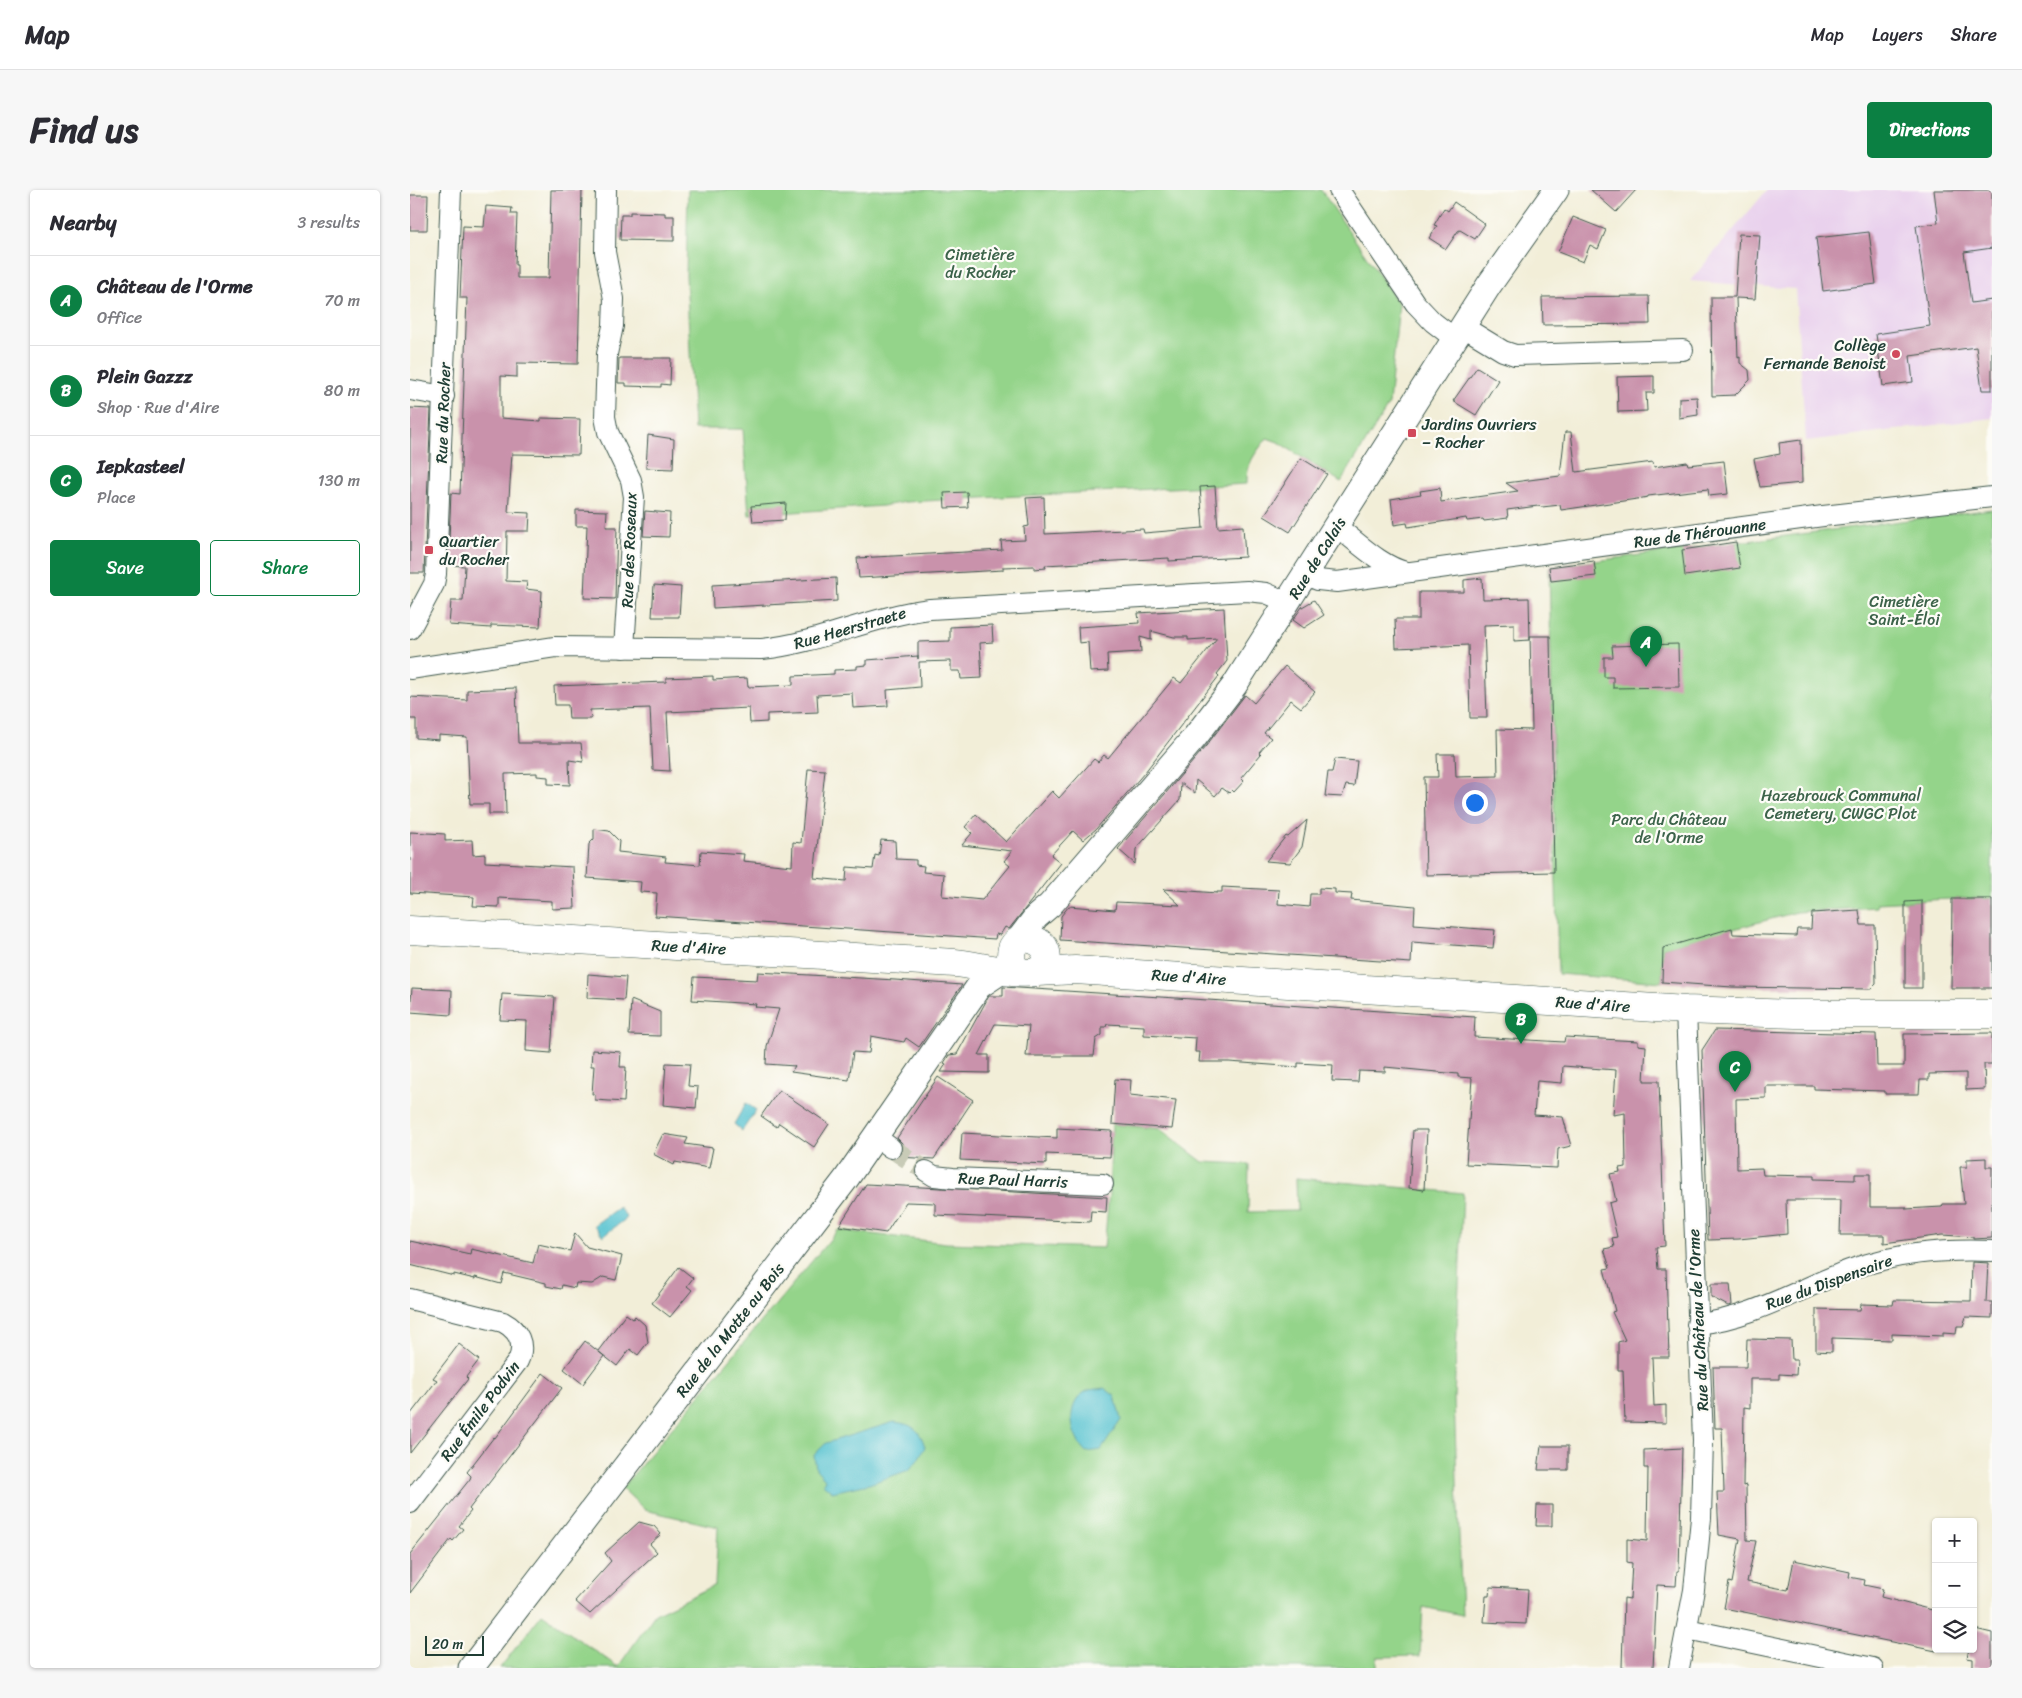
<!DOCTYPE html>
<meta charset="utf-8">
<style>
:root{--surface:#fff;--page:#f7f7f7;--text:#2b2b33;--muted:#7c7c81;--line:#e1e1e2;--accent:#0b8043}
body{margin:0;font-family:Sriracha,sans-serif;background:var(--page);color:var(--text)}
.controls{position:absolute;right:15px;bottom:15px;display:grid;overflow:hidden;border-radius:5px;box-shadow:0 1px 4px #0004}
.controls button{width:45px;height:45px;display:grid;place-items:center;padding:0;border:0;border-bottom:1px solid var(--line);background:var(--surface);color:var(--text);font:25px sans-serif}
.scale{position:absolute;left:15px;bottom:12px;width:59px;box-sizing:border-box;padding-left:5px;border:2px solid #1f3d34;border-top:0;font-size:14px;line-height:18px;white-space:nowrap;color:#1f3d34;-webkit-text-stroke:4px #fdfcf7;paint-order:stroke}
.you{position:absolute;left:1064px;top:612px;width:18px;height:18px;margin:-12px;border:4px solid #fff;border-radius:50%;background:#1a73e8;box-shadow:0 0 0 8px #1a73e833}
.badge{display:grid;place-items:center;width:32px;height:32px;border-radius:50%;background:var(--accent);color:#fff;font-size:16px;font-weight:700}
.pin{position:absolute;translate:-50% -41px;filter:drop-shadow(0 1px 2px #0008)}
.pin::after{content:'';position:absolute;top:26px;width:18px;height:15px;background:inherit;clip-path:polygon(0 0,100% 0,50% 100%)}
.list{margin:0;padding:0;list-style:none}
h2{display:flex;justify-content:space-between;align-items:center;height:65px;margin:0;padding:0 20px;font-size:21px}
h2 small{font-size:16px;font-weight:400;color:var(--muted)}
.list li{display:grid;grid-template-columns:32px 1fr auto;gap:15px;align-items:center;box-sizing:border-box;height:90px;padding:0 20px;border-top:1px solid var(--line)}
.list b{display:block;font-size:19px;white-space:nowrap}
.list p{margin:0;font-size:16px;white-space:nowrap;color:var(--muted)}
.list em{font-size:16px;font-style:normal;color:var(--muted)}
.actions{display:flex;gap:10px;padding:15px 20px}
.actions a{flex:1;padding:11px 0;border:1px solid var(--accent);border-radius:5px;text-align:center;font-size:18px;color:var(--accent)}
.actions .main{background:var(--accent);color:#fff}
.icon{flex:none;width:28px;height:28px;fill:none;stroke:currentColor;stroke-width:2;stroke-linecap:round;stroke-linejoin:round}
.map{position:relative;flex:none;width:1582px;height:1478px;overflow:hidden;border-radius:5px}
header{display:flex;align-items:center;gap:30px;box-sizing:border-box;height:70px;padding:0 25px;background:var(--surface);border-bottom:1px solid var(--line)}
header strong{font-size:24px}
nav{display:flex;gap:28px;margin-inline-start:auto;font-size:18px}
.intro{display:flex;align-items:center;justify-content:space-between;box-sizing:border-box;height:120px;padding:0 30px}
h1{margin:0;font-size:35px}
.button{padding:12px 22px;border-radius:5px;background:var(--accent);color:#fff;font-size:18px;font-weight:700}
main{display:flex;gap:30px;padding:0 30px}
aside{flex:1;background:var(--surface);border-radius:5px;box-shadow:0 1px 4px #0004}
.map>svg:first-child{display:block}
.built{fill:#e9d1ed}
.green{fill:#94d48a;stroke:#5a885f}
.water{fill:#56c2d0;stroke:#3a8082}
.building{fill:#c992ab}
.lines{fill:none;stroke-linecap:round;stroke-linejoin:round}
.minor-tunnel{stroke:#c8cbb7;stroke-width:20;stroke-dasharray:20 10;stroke-linecap:butt}
.minor-casing{stroke:#3f584d;stroke-width:22}
.tertiary-casing{stroke:#3f584d;stroke-width:27}
.secondary-casing{stroke:#3f584d;stroke-width:29}
.minor{stroke:#fff;stroke-width:20}
.tertiary{stroke:#fff;stroke-width:25}
.secondary{stroke:#fff;stroke-width:28}
.poi-dot{fill:#d1495b;stroke:#fdfcf7;stroke-width:2}
.labels{text-anchor:middle;dominant-baseline:central;stroke-width:4.5;stroke-linejoin:round;paint-order:stroke}
.park-label{font-size:16px;fill:#3c634a;stroke:#fdfcf7}
.poi-label{font-size:16px;fill:#1f3d34;stroke:#fdfcf7;text-anchor:start}
.street-label{font-size:16px;fill:#1f3d34;stroke:#fdfcf7}
</style>
<header>
<strong>Map</strong>
<nav><a>Map</a><a>Layers</a><a>Share</a></nav>
</header>
<div class="intro"><h1>Find us</h1><a class="button">Directions</a></div>
<main>
<aside>
<h2>Nearby<small>3 results</small></h2>
<ul class="list">
<li><span class="badge">A</span><div><b>Château de l'Orme</b><p>Office</p></div><em>70 m</em></li>
<li><span class="badge">B</span><div><b>Plein Gazzz</b><p>Shop · Rue d'Aire</p></div><em>80 m</em></li>
<li><span class="badge">C</span><div><b>Iepkasteel</b><p>Place</p></div><em>130 m</em></li>
</ul>
<div class="actions"><a class="main">Save</a><a>Share</a></div>
</aside>
<div class="map">
<svg width="1582" height="1478" viewBox="0 0 1582 1478">
<rect width="100%" height="100%" fill="#fdfcf7"/>
<filter id="ink" filterUnits="userSpaceOnUse"><feTurbulence type="fractalNoise" baseFrequency=".02" numOctaves="2"/><feDisplacementMap in="SourceGraphic" scale="10" xChannelSelector="R" yChannelSelector="G"/><feConvolveMatrix kernelMatrix="1 2 1 2 8 2 1 2 1" color-interpolation-filters="sRGB"/></filter>
<filter id="wash" filterUnits="userSpaceOnUse"><feTurbulence type="fractalNoise" baseFrequency=".0096" numOctaves="4" result="noise"/><feDisplacementMap in="SourceGraphic" scale="20" xChannelSelector="R" yChannelSelector="G"/><feGaussianBlur stdDeviation="1.12" result="paint"/><feColorMatrix in="noise" values="0 0 0 0 0 0 0 0 0 0 0 0 0 0 0 0 0 1.4 0 .05"/><feComposite in="paint" operator="in"/></filter>
<g filter="url(#wash)">
<rect width="100%" height="100%" fill="#f2eed8"/>
<!-- built -->
<path class="built" d="M1357,0H1582V228L1396,251L1385,99L1280,91Z"/>
<!-- green -->
<g class="green">
<path d="M278,0H911L989,114L979,214L931,292L868,252L857,248C845,264 836,273 837,294L496,312L473,316L339,325L333,239H284L276,85Z"/>
<path d="M1582,319V708C1543,708 1505,711 1467,713V717L1387,722L1253,758L1252,792L1148,784L1139,377Z"/>
<path d="M702,934L750,939L793,972L839,974L838,1022L887,1021L886,988L1053,1003L1044,1209L1052,1425L1013,1417L1010,1466L967,1467V1478H90L132,1424L208,1477L245,1424L305,1395L308,1337L235,1320L212,1298L428,1040L536,1053L694,1058L699,1004Z"/>
</g>
<!-- water -->
<g class="water">
<path d="M336,913L346,920L332,941L324,934Z"/>
<path d="M209,1017L217,1028L193,1046L184,1035Z"/>
<path d="M694,1198L705,1206L711,1230L691,1260L676,1262C661,1247 654,1216 675,1202C679,1199 689,1199 694,1198Z"/>
<path d="M484,1232C502,1234 510,1239 515,1257L507,1271L499,1280L459,1294L422,1302L413,1294L415,1289L406,1279L404,1265L416,1253Z"/>
</g>
<g id="blocks">
<!-- building -->
<g class="building">
<path d="M141,0H172L168,174L107,173V187L91,186V228L131,231V228L170,229L169,265L102,264L98,322L120,323L119,341H97L96,391L117,392L116,399L132,401L130,437L81,435V438L39,435L41,411H53L55,376L38,375L41,303L50,304L57,108H50L53,36L74,37L76,16L102,18L101,24H107L105,75H107V88H139Z"/>
<path d="M1181,0H1226L1206,22Z"/>
<path d="M1524,0H1582V58L1554,62L1561,113L1582,110V200H1572L1566,157L1500,166L1503,192L1473,196L1466,144L1520,136L1506,36L1528,33Z"/>
<path d="M0,5H18L17,40H0Z"/>
<path d="M1044,12L1075,34L1065,49L1050,40L1048,41L1036,59L1019,48L1027,36L1024,35L1034,18L1038,21Z"/>
<path d="M220,22L255,23V26H264V51L210,50L211,25H220Z"/>
<path d="M1163,27L1196,40L1188,59L1180,55L1173,72L1148,62Z"/>
<path d="M1459,42L1466,94L1413,101L1406,48Z"/>
<path d="M1329,44L1350,45L1345,109L1326,108L1328,168L1330,167V173L1339,180L1340,190L1325,205L1302,206L1301,107H1325Z"/>
<path d="M1239,106L1240,134L1133,135L1132,107Z"/>
<path d="M209,168H261L260,195L251,194V197L216,196V193H208Z"/>
<path d="M1067,177L1088,190L1066,225L1043,211Z"/>
<path d="M1244,186V203H1236L1237,221L1208,222L1207,187Z"/>
<path d="M1287,207L1288,225L1269,228V208Z"/>
<path d="M0,218L21,219L14,383H0Z"/>
<path d="M1155,242H1161L1166,282L1243,272L1244,277L1277,272L1278,275L1314,271L1318,304L1299,306L1298,299L1238,306V307L1227,309L1151,320L1150,315L1132,317L1128,316L1097,320L1098,328L1074,331L1073,329L1057,331L1056,328L998,337L997,333L984,335L981,309L1011,304L1010,301L1030,298L1031,312L1108,301L1096,293L1150,286Z"/>
<path d="M238,245L264,249L263,279L236,278Z"/>
<path d="M1391,250L1392,293L1350,297L1344,269L1370,264L1369,253Z"/>
<path d="M891,268L917,284L880,342L854,326Z"/>
<path d="M805,296L808,338L833,336L835,367L759,371V368L635,375L636,378L624,379V376L593,377V380L449,388L447,368L592,360L591,351L615,350L614,337L619,336L616,308L634,307L635,344L733,339L734,343L793,338L790,297Z"/>
<path d="M557,302L558,317L535,318L534,303Z"/>
<path d="M376,313L375,330L343,332L341,316Z"/>
<path d="M166,320L197,321L196,337H207L205,409L174,408L177,336H166Z"/>
<path d="M235,321L260,323L259,347L233,346Z"/>
<path d="M1326,352L1330,378L1275,386L1272,360Z"/>
<path d="M1184,371L1186,386L1141,391L1139,377Z"/>
<path d="M426,388L427,411L303,418L302,395Z"/>
<path d="M1072,388L1073,409L1119,408L1120,450L1104,451V434L1074,435L1077,528H1060L1058,455L986,458L985,429H1009V402H1054V390Z"/>
<path d="M244,395L271,397L269,427H242Z"/>
<path d="M904,410L914,425L894,438L883,430L892,417Z"/>
<path d="M814,418L817,471L807,484L809,486L735,582L686,639L673,650L663,641L641,665L651,673L599,739L595,737L590,745L586,744L585,749L245,726L247,703L230,702L231,692L177,688L179,654L184,649V639L199,641L209,651L208,662L256,667L255,672L290,675L291,661L334,664L333,671L382,676L383,652L391,653L398,579L415,580L404,688L436,691L437,677L463,679L465,665L469,666L471,650L485,651L486,669L506,670V675L514,676L513,682L534,684L532,706L572,710L600,676L594,671L602,661L552,655L562,643L555,637L566,624L596,652L642,601L649,608L684,569L688,572L694,565L698,568L764,488L771,493L807,448L778,450V447H764L741,441V450L730,447L731,462L697,464L698,481L680,482L678,452L669,453L668,437L729,433L728,423Z"/>
<path d="M582,435L583,452L570,453L572,488L551,489L550,481H541V471L509,472L510,497L477,500L478,516L443,518L442,503L407,505L408,522L357,524V532L340,533L339,518L257,522L260,581L243,580L240,518L180,520L181,529H159L158,515H145L144,496L256,492V488L303,486V490L337,488L338,497L383,495V486L424,484V480L447,479V476L457,475V470L508,466V469V452L540,451V437Z"/>
<path d="M1120,446H1140L1144,682L1016,685L1014,587H1028L1027,564H1045L1046,587L1088,586L1087,539L1122,540Z"/>
<path d="M1268,454L1269,497L1203,498V487H1194V467H1203L1202,456Z"/>
<path d="M875,476L905,502L891,518L881,510L854,543L861,548L849,562L851,564L831,588L834,591L824,602L822,600L819,603L812,598L805,606L786,590L785,603L771,593L770,610L726,659L725,674L708,659L796,556L835,505L844,513Z"/>
<path d="M106,498L108,553H171L173,572L159,570L160,595L138,594V587L127,586V583L95,584L96,624H79V614H60L57,547L29,545V550L6,548V529H0V507L57,510V500Z"/>
<path d="M925,569L947,571L944,596L936,595L932,607L915,606L918,582H922Z"/>
<path d="M897,630L892,657L880,673L856,671L876,646L878,647Z"/>
<path d="M0,642L35,644V651L62,650L63,665L75,664V672L163,677L165,718L142,719V711L89,708V717L63,716L64,707L0,703Z"/>
<path d="M812,697L869,700L868,714L899,717L900,704H909V698L925,699V703L942,704L941,710L1005,716L1004,734L1085,740L1083,758L1002,752L1001,773L650,750L651,726L659,716L705,720L706,712L770,715L753,699L807,703V702H812Z"/>
<path d="M1542,709H1582V798H1541Z"/>
<path d="M1512,711V798H1495V712Z"/>
<path d="M1449,720L1451,735H1465L1466,794L1461,799L1322,797L1252,792L1253,758L1322,738L1323,744L1386,746L1387,739H1401L1402,723Z"/>
<path d="M348,782L485,790L552,795L509,857L496,848L494,852L461,846L459,863L443,862L439,890L381,882L385,876L356,874L357,856L369,819L345,817L346,814L282,810L284,787L347,790Z"/>
<path d="M178,784L216,787L214,810L177,808Z"/>
<path d="M593,797L1065,827L1064,847L1154,852L1155,847L1228,851V855L1236,856L1234,891H1249L1255,1056L1246,1057L1248,1079H1256L1259,1167H1242L1244,1216L1256,1215V1233L1215,1232L1213,1180H1208V1152L1215,1150L1202,1122L1205,1121L1194,1079L1200,1078L1194,1059L1204,1057L1202,1048L1207,1047L1199,1013L1206,1011L1200,984L1210,982L1209,978L1216,977L1215,923L1203,925L1206,880L1153,876L1152,893L1127,891L1124,925L1153,927L1161,956L1148,959L1147,978L1056,974L1062,888L1048,887V884L975,877V882L949,881L948,892L922,891L923,875L888,873V877L819,872H789L790,862H785L786,848L734,845V836L697,834L696,837H692V845L686,849L684,866H616L619,836L585,834L569,865H579V883L531,882L536,874L534,873L539,865L547,864L579,806H593Z"/>
<path d="M2,798L42,800L41,825L0,822Z"/>
<path d="M92,804L145,807L141,863L116,861L117,831L90,830Z"/>
<path d="M221,810L250,822V846L219,845Z"/>
<path d="M1305,840L1466,844L1467,876H1494V844L1582,843V874H1574L1575,899L1556,900V883L1519,884V890H1510L1509,904H1475V901L1404,899V896H1356V908L1326,909L1327,979L1352,978L1353,985L1404,986V989L1445,990V984H1460V1017H1496V1019L1532,1017L1533,1014H1554L1550,977H1557V969L1576,968V977H1582V1048L1563,1049V1047L1532,1045L1474,1053V1045H1430L1431,1010H1376L1377,1044L1329,1049L1298,1050L1292,860Z"/>
<path d="M182,860L211,862L210,877H216L214,912L185,910V904H182L184,876H181Z"/>
<path d="M256,873L280,874L278,896L288,897L286,918L253,915Z"/>
<path d="M528,887L563,910L524,969L488,967L493,959L492,953L487,948Z"/>
<path d="M705,889L721,890L720,905L766,910L762,939L702,934Z"/>
<path d="M369,900L419,934L404,957L369,933L367,937L351,926Z"/>
<path d="M647,938L702,941L700,967L636,964V974L550,970L552,943L647,948Z"/>
<path d="M1003,940H1017L1014,1000L999,998Z"/>
<path d="M253,944L278,948L275,954L303,958L299,978L265,972L264,975L243,964Z"/>
<path d="M456,994L697,1007L696,1022L681,1021L680,1032L525,1025V1013L496,1012L476,1043L429,1036Z"/>
<path d="M165,1043L177,1057L212,1066L206,1090L193,1087L182,1094L166,1093L165,1098L152,1095L151,1099L136,1096V1093L94,1083L91,1094L65,1087V1089L44,1084V1086L0,1075V1051L60,1064L61,1059L123,1073L128,1054L160,1061Z"/>
<path d="M1562,1072L1578,1073L1576,1112H1582V1128L1556,1127L1553,1136H1547L1546,1144L1533,1143V1146L1482,1144V1150L1422,1148V1162L1406,1161V1119L1450,1120L1451,1114L1483,1115L1484,1110L1561,1111Z"/>
<path d="M269,1077L283,1088L277,1096L282,1100L260,1127L242,1113Z"/>
<path d="M1301,1094H1320L1322,1115L1318,1116L1301,1107Z"/>
<path d="M216,1124L223,1129L225,1126L235,1135L238,1152L228,1165L220,1159L207,1176L188,1161Z"/>
<path d="M1337,1149L1381,1150L1382,1170H1387L1386,1185L1369,1184V1189H1340V1218L1334,1217L1333,1296L1336,1295L1337,1350L1346,1351L1337,1392L1378,1400L1384,1370L1440,1382L1439,1387L1455,1390L1454,1395L1473,1399L1471,1407L1526,1421V1461L1314,1418L1319,1392L1322,1393L1330,1349L1309,1345L1307,1302H1314L1312,1238H1305L1303,1177H1336Z"/>
<path d="M175,1151L194,1166L173,1194L154,1179Z"/>
<path d="M49,1154L69,1170L56,1187L58,1189L0,1263V1225L27,1190L23,1188Z"/>
<path d="M133,1183L152,1198L59,1319L61,1321L49,1336L53,1339L43,1351L41,1349L0,1403V1364L60,1289L61,1286L57,1282L84,1247L85,1248Z"/>
<path d="M1131,1256H1158V1280H1128Z"/>
<path d="M1272,1258L1269,1381H1267L1266,1396L1247,1395L1243,1478H1212L1214,1408L1220,1409L1222,1373L1217,1372V1349L1237,1351L1238,1278H1234V1260Z"/>
<path d="M1127,1315H1142V1336H1126Z"/>
<path d="M229,1332L244,1336L251,1344L240,1354L247,1362L180,1424L165,1411L201,1371L195,1363Z"/>
<path d="M1080,1397L1118,1399L1116,1434L1074,1432L1076,1406H1079Z"/>
<path d="M1565,1439L1582,1443V1478H1563V1469L1557,1468L1559,1459H1563Z"/>
</g>
</g>
</g>
<g filter="url(#ink)">
<use href="#blocks" fill-opacity="0" stroke="#3f584d" stroke-width="1"/>
<g class="lines">
<!-- minor-tunnel -->
<path class="minor-tunnel" d="M481,958L516,981"/>
<defs>
<g id="minor">
<path d="M196,0L195,62L204,109L203,136L197,164L195,227L198,242L221,290L224,307L214,458"/>
<path d="M929,0L1005,113L1023,132L1045,149"/>
<path d="M1052,136L1093,161L1105,165L1273,160"/>
<path d="M0,200L34,206"/>
<path d="M926,336C946,351 973,378 997,382"/>
<path d="M896,385L908,390L927,392L1413,326L1582,307"/>
<path d="M0,439L24,394L26,384L41,0"/>
<path d="M0,479L145,457L352,459C410,453 462,426 520,419L837,401L856,403L879,413"/>
<path d="M466,947L481,958"/>
<path d="M516,981L524,986L543,988L693,994"/>
<path d="M0,1109L93,1132C108,1140 116,1154 108,1171L0,1313"/>
<path d="M1287,1134C1340,1129 1389,1099 1439,1080C1486,1063 1532,1059 1582,1061"/>
<path d="M1277,1439L1463,1478"/>
<path d="M1269,1478L1284,1400L1291,1328L1293,1250L1276,820"/>
</g>
<g id="tertiary">
<path d="M607,752L626,727L640,715L785,547L824,496L1079,95L1146,0"/>
<path d="M61,1478L436,989L569,796L593,780"/>
</g>
<g id="secondary">
<path d="M0,740L545,773C564,774 615,789 630,780C655,751 600,734 601,767C601,774 605,779 611,782"/>
<path d="M627,782L665,780L1276,820L1386,824H1582"/>
</g>
</defs>
<!-- minor casing -->
<use href="#minor" class="minor-casing"/>
<!-- tertiary casing -->
<use href="#tertiary" class="tertiary-casing"/>
<!-- secondary casing -->
<use href="#secondary" class="secondary-casing"/>
<!-- minor -->
<use href="#minor" class="minor"/>
<!-- tertiary -->
<use href="#tertiary" class="tertiary"/>
<!-- secondary -->
<use href="#secondary" class="secondary"/>
</g>
</g>
<!-- markers -->
<g class="poi-dot">
<circle cx="1486" cy="164" r="5"/>
<rect x="997" y="238" width="10" height="10" rx="2.5"/>
<rect x="14" y="355" width="10" height="10" rx="2.5"/>
</g>
<g class="labels">
<!-- park labels -->
<g class="park-label">
<text x="570" y="64">Cimetière<tspan x="570" dy="18">du Rocher</tspan></text>
<text x="1494" y="411">Cimetière<tspan x="1494" dy="18">Saint-Éloi</tspan></text>
<text x="1431" y="605">Hazebrouck Communal<tspan x="1431" dy="18">Cemetery, CWGC Plot</tspan></text>
<text x="1259" y="629">Parc du Château<tspan x="1259" dy="18">de l'Orme</tspan></text>
</g>
<!-- poi labels -->
<g class="poi-label">
<text x="1476" y="155" text-anchor="end">Collège<tspan x="1476" dy="18">Fernande Benoist</tspan></text>
<text x="1012" y="234">Jardins Ouvriers<tspan x="1012" dy="18">– Rocher</tspan></text>
<text x="29" y="351">Quartier<tspan x="29" dy="18">du Rocher</tspan></text>
</g>
<!-- street labels -->
<g class="street-label">
<text transform="translate(33 223) rotate(-88)">Rue du Rocher</text>
<text transform="translate(1290 343) rotate(-8)">Rue de Thérouanne</text>
<text transform="translate(219 360) rotate(-88)">Rue des Roseaux</text>
<text transform="translate(907 368) rotate(-58)">Rue de Calais</text>
<text transform="translate(440 438) rotate(-16)">Rue Heerstraete</text>
<text transform="translate(279 757) rotate(3)">Rue d'Aire</text>
<text transform="translate(779 787) rotate(4)">Rue d'Aire</text>
<text transform="translate(1183 814) rotate(4)">Rue d'Aire</text>
<text transform="translate(603 990) rotate(2)">Rue Paul Harris</text>
<text transform="translate(1419 1092) rotate(-20)">Rue du Dispensaire</text>
<text transform="translate(1288 1130) rotate(-93)">Rue du Château de l'Orme</text>
<text transform="translate(320 1140) rotate(-52)">Rue de la Motte au Bois</text>
<text transform="translate(70 1221) rotate(-53)">Rue Émile Podvin</text>
</g>
</g>
</svg>
<div class="controls">
<button>+</button>
<button>−</button>
<button><svg class="icon" aria-label="layers" viewBox="0 0 24 24"><path d="M12 4l9 5-9 5-9-5zM3 14l9 5 9-5"/></svg></button>
</div>
<div class="scale">20 m</div>
<div class="you"></div>
<div class="pin badge" style="left:1236px;top:477px">A</div>
<div class="pin badge" style="left:1111px;top:854px">B</div>
<div class="pin badge" style="left:1325px;top:902px">C</div>
</div>
</main>
